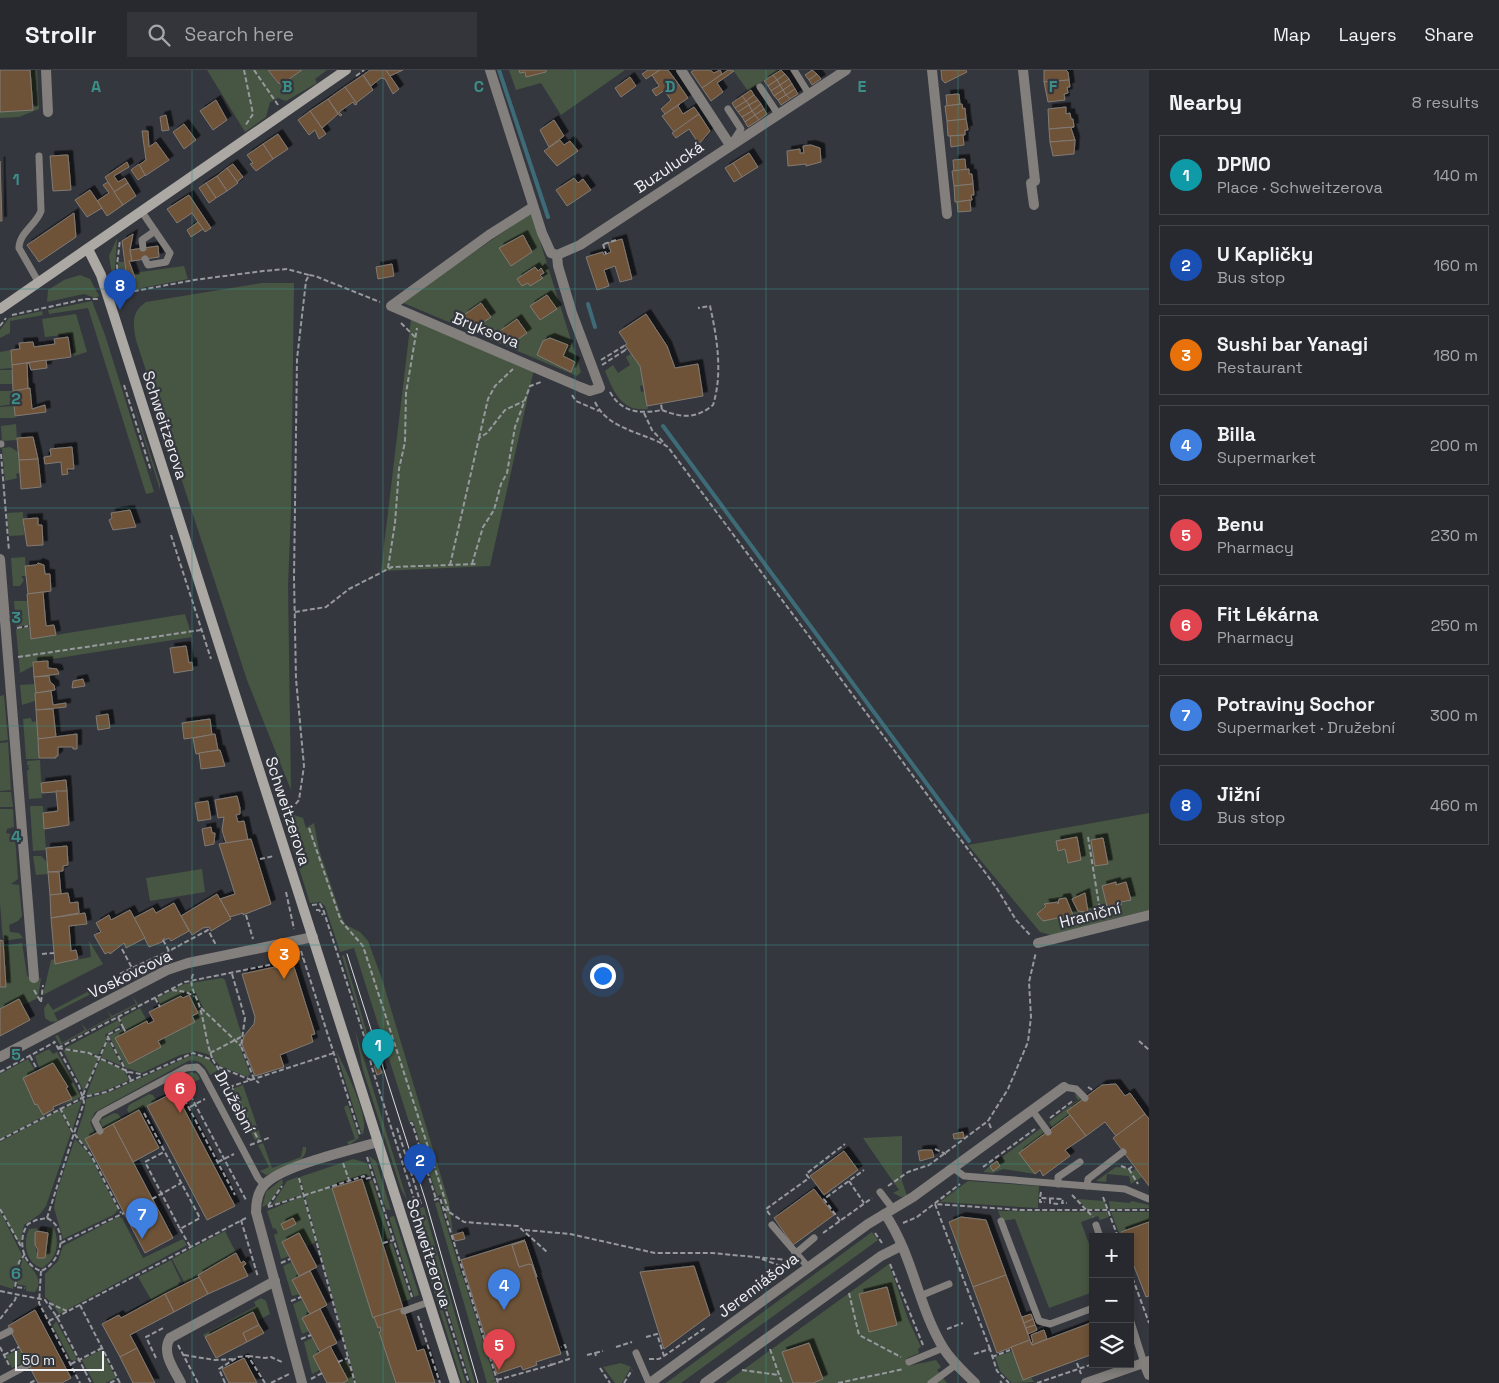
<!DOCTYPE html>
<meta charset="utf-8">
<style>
:root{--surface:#28292e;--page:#34353a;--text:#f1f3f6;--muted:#a5a6aa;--line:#44454a;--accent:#b2c34c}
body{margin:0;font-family:"Space Grotesk",sans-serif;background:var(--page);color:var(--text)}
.controls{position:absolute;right:15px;bottom:15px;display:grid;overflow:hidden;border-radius:0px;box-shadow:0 2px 8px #0003}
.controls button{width:45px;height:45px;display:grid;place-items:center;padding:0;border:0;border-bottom:1px solid var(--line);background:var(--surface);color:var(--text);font:25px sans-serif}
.scale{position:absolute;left:15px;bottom:12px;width:89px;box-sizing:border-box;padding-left:5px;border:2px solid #eff1f5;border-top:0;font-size:14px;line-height:18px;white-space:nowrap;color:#eff1f5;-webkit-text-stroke:4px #35373e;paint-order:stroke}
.you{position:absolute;left:602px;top:905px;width:18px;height:18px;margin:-12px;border:4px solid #fff;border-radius:50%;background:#1a73e8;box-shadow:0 0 0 8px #1a73e833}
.badge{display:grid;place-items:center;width:32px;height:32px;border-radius:50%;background:var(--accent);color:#fff;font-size:16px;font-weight:700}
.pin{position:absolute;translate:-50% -41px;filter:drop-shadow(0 1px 2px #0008)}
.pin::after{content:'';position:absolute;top:26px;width:18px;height:15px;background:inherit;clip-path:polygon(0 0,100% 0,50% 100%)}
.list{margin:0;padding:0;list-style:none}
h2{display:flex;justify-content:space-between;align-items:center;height:65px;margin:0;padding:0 20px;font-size:21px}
h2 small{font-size:16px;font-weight:400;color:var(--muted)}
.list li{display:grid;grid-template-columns:32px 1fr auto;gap:15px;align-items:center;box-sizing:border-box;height:80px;margin:0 10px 10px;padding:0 10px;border:1px solid var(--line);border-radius:0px}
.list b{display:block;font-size:19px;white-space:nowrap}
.list p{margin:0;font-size:16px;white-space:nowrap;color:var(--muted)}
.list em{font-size:16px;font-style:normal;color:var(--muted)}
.icon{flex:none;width:28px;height:28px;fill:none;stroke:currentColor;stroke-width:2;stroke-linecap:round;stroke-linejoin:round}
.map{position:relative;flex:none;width:1149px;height:1313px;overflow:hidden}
header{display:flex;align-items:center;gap:30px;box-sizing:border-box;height:70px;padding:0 25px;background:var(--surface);border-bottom:1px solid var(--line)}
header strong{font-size:24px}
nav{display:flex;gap:28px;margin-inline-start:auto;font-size:18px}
.search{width:350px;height:45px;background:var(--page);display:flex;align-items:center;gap:12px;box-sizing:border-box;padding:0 18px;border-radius:0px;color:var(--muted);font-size:19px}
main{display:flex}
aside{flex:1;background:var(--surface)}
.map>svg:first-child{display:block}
.green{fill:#475642}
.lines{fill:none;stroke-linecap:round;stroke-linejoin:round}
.stream{stroke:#3e6b78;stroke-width:4}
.building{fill:#6e5339;stroke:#817a74;filter:url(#shadow)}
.path{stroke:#97999e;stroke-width:2;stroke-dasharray:5 2.5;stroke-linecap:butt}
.lane{stroke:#827f7c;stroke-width:7}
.street{stroke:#827f7c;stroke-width:10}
.secondary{stroke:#aca8a3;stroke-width:10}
.tram{stroke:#dcdee2;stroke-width:1}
.grid{fill:none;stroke:#3c8f89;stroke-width:1;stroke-opacity:0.55}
.labels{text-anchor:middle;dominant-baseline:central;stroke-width:4.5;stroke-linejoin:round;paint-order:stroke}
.street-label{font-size:16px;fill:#eff1f5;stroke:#35373e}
.grid-label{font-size:16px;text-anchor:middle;font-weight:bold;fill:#3c8f89;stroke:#35373e;stroke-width:4.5;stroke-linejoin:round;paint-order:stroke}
</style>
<header>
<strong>Strollr</strong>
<div class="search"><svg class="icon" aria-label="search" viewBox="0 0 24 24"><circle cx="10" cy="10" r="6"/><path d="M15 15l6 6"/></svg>Search here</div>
<nav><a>Map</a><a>Layers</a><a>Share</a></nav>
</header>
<main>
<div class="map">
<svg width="1149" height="1313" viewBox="0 0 1149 1313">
<defs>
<filter id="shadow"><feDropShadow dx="4.5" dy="-4.5" stdDeviation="0" flood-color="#0009"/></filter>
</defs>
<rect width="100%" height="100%" fill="#35373e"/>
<!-- green -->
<g class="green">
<path d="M30,0H37L39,39L19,47L0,48V37L1,42L33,40Z"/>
<path d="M207,0H268L277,13L282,14L302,0H327L315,9L317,13L286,31L278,28L270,32L266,47L245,62Z"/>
<path d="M509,0H625L561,45L541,13L516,20Z"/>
<path d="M733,0H779L748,21Z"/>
<path d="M531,143L581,302L577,306L401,232Z"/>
<path d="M117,168L115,201L117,221L115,222L109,186Z"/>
<path d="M118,192H124L127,209L134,208L133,203L184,196L188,209L121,222Z"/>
<path d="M80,205L90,209L99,226L95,228L84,224L47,232L48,220L64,210Z"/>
<path d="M262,213H294L291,441L288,516L291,720L247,610L136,270C133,254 131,242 146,232Z"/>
<path d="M92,231L105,265L154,422L146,424L88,238L49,244L48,240Z"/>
<path d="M42,241L43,245L10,251V263L0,268V260L9,248Z"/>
<path d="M76,244L87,282L74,286L71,264L45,267L42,249Z"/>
<path d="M411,249L534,299L490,496L381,501Z"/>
<path d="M11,280L12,298L0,299V282Z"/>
<path d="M632,283L640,296L644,315L640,316L641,322L645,321L648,339C621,342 614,322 605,301L613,295L618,303L630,295L626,287Z"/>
<path d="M0,300H12L13,314H0Z"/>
<path d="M128,317L160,414V420Z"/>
<path d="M0,321H13L14,334L0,336Z"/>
<path d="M14,336L15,348H0V337Z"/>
<path d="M16,354L17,370L2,371L1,356Z"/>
<path d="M10,377L18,382L20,403L16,404L17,408L5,411L2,378Z"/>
<path d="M23,442L24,464L26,465L9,466L7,443Z"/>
<path d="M25,487L26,506H21L24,510L20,516H13L11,488Z"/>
<path d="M14,531H28L30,555L16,556Z"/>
<path d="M185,544L192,567L33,592V596L20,603L16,559L30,557L31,569Z"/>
<path d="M35,614V631L22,635L20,615Z"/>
<path d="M4,625L8,670L0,671V626Z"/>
<path d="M31,648L32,652L37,651L39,689H26L23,649Z"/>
<path d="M8,672L11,720L0,721V673Z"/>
<path d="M40,690L42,728L29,729L27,701L30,698L27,697L30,695H27V691Z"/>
<path d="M0,722H11L13,737H0Z"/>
<path d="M30,736H43L46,780L33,781Z"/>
<path d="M0,739H13L14,757L7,759L6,763L15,765L18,809L11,814L19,815L22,846L18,851L9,855L10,862L19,863L23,868L3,871L0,833Z"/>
<path d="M1149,743V840L1112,849L1054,866L1040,862L968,775Z"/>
<path d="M294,745L303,748L306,758L314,753L319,780L342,848L346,855L360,862L368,871L382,909L449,1133L453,1165L441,1125L437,1126L413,1051L409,1052L354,878L340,882L325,836L320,832L310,833L283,747H292Z"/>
<path d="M33,786H41L47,792L48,804L36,805Z"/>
<path d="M202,799L205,822L150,831L146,808Z"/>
<path d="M89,871L103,894L43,925L51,890L55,889V894L91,887Z"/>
<path d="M22,873L27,905L30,909L41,908L38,928L23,935L19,929L0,939V917H6L3,876Z"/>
<path d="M344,885L375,990L373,991L342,886Z"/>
<path d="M222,908L225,910L241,963L240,977L250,1004L248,1007L220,996L210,985L196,981L180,985L142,1003L126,998L109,966L122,959L124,963L115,968L129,994L161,977L158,971L195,952L192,946L198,942L189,925L183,928L181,926L161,936L157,928L185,914Z"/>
<path d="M112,909L114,912L54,943L58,951L51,952L45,948L44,938L48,933L53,940Z"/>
<path d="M132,926L138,934L60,975L55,966L58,965L62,973L85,960L81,953L87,960L111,947L107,940L112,946L136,934Z"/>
<path d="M140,938L147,951L127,962L120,949Z"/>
<path d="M118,950L121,955L105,965L107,969L98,985L65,978Z"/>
<path d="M355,960L407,1130L401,1119L363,1000Z"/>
<path d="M108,970L122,996L101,987Z"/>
<path d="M49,979L53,984L57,982L81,1027L61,1036L72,1029L66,1018L68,1017L53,993L40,1000L35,986Z"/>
<path d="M63,980L85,982L98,988L84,1022Z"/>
<path d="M336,981C344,996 372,1051 362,1065Z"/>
<path d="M192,985L208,988L218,1000L210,1005C205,995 200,989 188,991L95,1042L90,1052L95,1064L90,1078L88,1079L76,1066L84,1042L86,1029L110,1022Z"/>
<path d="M28,989L36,1002L28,1021L35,1034H37L43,1045L55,1040L0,1069V1004Z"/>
<path d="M100,989L124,1000L129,1010L109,1019L86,1026Z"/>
<path d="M191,1002L197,1004L200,1009L166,1026L163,1020L165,1016Z"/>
<path d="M243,1015L261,1068L255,1070L229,1020Z"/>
<path d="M149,1024L153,1025L157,1031L130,1045L127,1040L129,1035Z"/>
<path d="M1074,1024L1082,1029L1068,1040L1070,1045L1053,1058L1049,1052L1078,1030Z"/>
<path d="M82,1030L72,1061L61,1040Z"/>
<path d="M348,1035L359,1068L349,1075L347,1072L355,1069L344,1037Z"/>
<path d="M60,1040L71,1063L46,1136L40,1144L24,1155L20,1176L0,1137V1072Z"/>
<path d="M114,1043L118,1044L122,1049L103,1060L100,1050Z"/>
<path d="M1041,1058L1045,1064L1019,1083L1035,1104L1003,1099L993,1103L983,1102L990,1096L993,1100L1000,1096L997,1091Z"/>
<path d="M902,1066V1111L907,1126L901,1127L893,1123L899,1120L863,1068Z"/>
<path d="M75,1069L89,1084L118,1140L113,1145L63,1169L54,1138L57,1121Z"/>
<path d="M263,1073L272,1098L301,1087L303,1077H306C308,1094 279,1100 266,1105L260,1101L269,1097L258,1075Z"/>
<path d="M369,1086L376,1091L391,1140L386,1139Z"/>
<path d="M353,1089L367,1093L371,1105L365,1107L364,1104L325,1118H332L373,1247L378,1258L380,1257L379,1262L396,1313H356L300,1107Z"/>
<path d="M1116,1097L1127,1098L1131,1102L1136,1098L1142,1107L1131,1114L1129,1106L1107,1104L1106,1112L1096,1111Z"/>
<path d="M298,1107L303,1124L272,1135L287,1111Z"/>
<path d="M282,1109L283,1113L268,1134L262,1137L266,1122Z"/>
<path d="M372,1110L391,1168L382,1171L363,1113Z"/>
<path d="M968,1111L1039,1116L1038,1138L940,1132Z"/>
<path d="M303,1126L316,1172L306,1177L299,1163L282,1172L289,1186L281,1189L274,1165L278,1163L275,1158L273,1159L267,1141Z"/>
<path d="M1077,1129L1105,1131L1108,1139H1087Z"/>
<path d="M1109,1131L1129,1133L1132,1131L1149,1135V1138L1110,1139Z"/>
<path d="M439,1132L461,1203L458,1205L462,1204L495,1310L489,1312L496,1311V1313H487L435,1133Z"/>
<path d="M424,1137L475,1313H471L424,1165L420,1138Z"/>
<path d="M0,1141L22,1185L18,1195L13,1219L0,1215Z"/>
<path d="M998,1141L1107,1142L1109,1147L1100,1150L1098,1146L1081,1152L1093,1185V1222L1049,1238L1015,1149L1002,1151Z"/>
<path d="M1111,1142H1149V1152L1119,1163Z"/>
<path d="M394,1146L419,1225L414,1227L390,1150V1147Z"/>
<path d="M118,1147L122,1148L143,1188L183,1169L187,1175L59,1244L52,1233L45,1227V1204L58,1191L63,1176Z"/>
<path d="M412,1150L418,1154L419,1165L466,1313H462Z"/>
<path d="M37,1158L35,1175L38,1188H45L47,1158H54C60,1174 57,1189 42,1198C25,1193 23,1172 29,1159Z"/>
<path d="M225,1161L236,1183L185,1214L172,1189Z"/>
<path d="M872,1162L878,1170L681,1313H666Z"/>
<path d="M392,1173L411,1229L401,1232L384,1176Z"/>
<path d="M23,1187C29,1198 46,1208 35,1222L26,1221V1216L16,1214Z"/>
<path d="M171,1190L181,1211L178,1213L180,1217L152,1231L138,1207Z"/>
<path d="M292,1192L299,1206L292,1210L300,1224L292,1226L283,1196Z"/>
<path d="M889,1194L908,1249L921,1277L918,1279L919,1283L907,1288L908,1296L936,1290L941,1297L937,1300L947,1313H725Z"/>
<path d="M261,1228L266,1231L270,1244L257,1251L252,1242L205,1267L203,1265L256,1236L254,1232Z"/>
<path d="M302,1230L310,1244L302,1248L309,1261L302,1264L293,1234Z"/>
<path d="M56,1251L77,1289L74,1291L71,1290L53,1256Z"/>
<path d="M312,1268L320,1282L313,1286L320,1300L312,1304L304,1272Z"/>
<path d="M20,1279L26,1291L12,1298L6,1286Z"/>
<path d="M101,1280L116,1308L105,1313H94L82,1290Z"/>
<path d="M1013,1281L1034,1312L1012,1313L1000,1301L995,1287Z"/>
<path d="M348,1291L354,1313H343L339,1293Z"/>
<path d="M621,1293L631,1297L622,1313H615L603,1297Z"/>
</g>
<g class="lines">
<!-- stream -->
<g class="stream">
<path d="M499,0L548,147"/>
<path d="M588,234L595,257"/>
<path d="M663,356L969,771"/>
</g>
</g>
<!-- building -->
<g class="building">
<path d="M0,0H30L33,40L0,42Z"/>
<path d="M268,0H302L282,14L278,13Z"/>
<path d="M370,0H386L399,19L393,24L385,9L381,8L371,16L363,5Z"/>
<path d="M386,0H403L390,6Z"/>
<path d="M519,0H546V2L526,7L525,2L520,3Z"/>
<path d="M648,0H660L646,9L642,4Z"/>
<path d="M660,0H668L677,12L656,26L652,20L659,16L652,5Z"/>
<path d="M694,0H710L714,3L720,0L722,4L702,18L691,2Z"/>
<path d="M728,0L734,1L717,13L723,22L711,31L702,18Z"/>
<path d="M781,0L785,4L777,10L773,5Z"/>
<path d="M812,0L817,4L809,10L805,5Z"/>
<path d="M941,0H966L967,2L945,13L942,10Z"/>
<path d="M1044,0H1066L1068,2L1069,10L1044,12Z"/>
<path d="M785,4L789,9L780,15L777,10Z"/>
<path d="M817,4L821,9L812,15L809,10Z"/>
<path d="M363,5L373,20L356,33L345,17Z"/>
<path d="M773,5L777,10L768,16L764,11Z"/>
<path d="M630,7L636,16L621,27L615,18Z"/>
<path d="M789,9L792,14L783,20L780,15Z"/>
<path d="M777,10L780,15L771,21L768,16Z"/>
<path d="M1069,10L1070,17H1067L1068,23L1064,24L1065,30L1048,32L1044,12Z"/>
<path d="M677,12L688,28L665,44L661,39L671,30L664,20Z"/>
<path d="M792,14L795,19L786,25L783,20Z"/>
<path d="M780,15L783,20L774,26L771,21Z"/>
<path d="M345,17L357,34L355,35L353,32L339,42L342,45L340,46L328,29Z"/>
<path d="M795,19L798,24L790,29L786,25Z"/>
<path d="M751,20L754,25L746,31L742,26Z"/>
<path d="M783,20L786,25L778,30L774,26Z"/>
<path d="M959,24L960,34L947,36L946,25Z"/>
<path d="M754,25L758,30L749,35L746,31Z"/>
<path d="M786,25L790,29L781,35L778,30Z"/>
<path d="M742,26L746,31L735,38L732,33Z"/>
<path d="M328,29L338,44L322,58L310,41Z"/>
<path d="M216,30L227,50L213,60L200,41Z"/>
<path d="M758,30L761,34L752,41L749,35Z"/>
<path d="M746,31L749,35L738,42L735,38Z"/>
<path d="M680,34L678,36L683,44L694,37L699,44L674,62L662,46Z"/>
<path d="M761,34L764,39L755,45L752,41Z"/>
<path d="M962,34L963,39L965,38L966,49L947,51L945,36Z"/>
<path d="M749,35L752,41L742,47L738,42Z"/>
<path d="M1066,37V44L1070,43L1071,49H1073L1074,57L1049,59L1048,39Z"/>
<path d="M764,39L767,44L759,50L755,45Z"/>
<path d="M310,41L326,64L319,69L315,60L309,65L298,50Z"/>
<path d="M752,41L755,45L745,52L742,47Z"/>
<path d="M699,44L710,61L699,74L689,59L676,68L672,63Z"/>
<path d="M166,45L169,60L162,61L160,47Z"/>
<path d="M755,45L759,50L748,57L745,52Z"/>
<path d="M966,49L968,60H965V65L948,66L947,51Z"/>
<path d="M554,50L564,66L549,77L540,60Z"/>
<path d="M184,54L196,70L184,79L173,62Z"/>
<path d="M1074,57L1071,58L1075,70L1050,72L1049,59Z"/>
<path d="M142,61H148L149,77L156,72L169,90L145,106L139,95L146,90Z"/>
<path d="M278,64L288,79L273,89L263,74Z"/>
<path d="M963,65L964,75L951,77L950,66Z"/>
<path d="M560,70L564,75L570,71L578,81L557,96L544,81Z"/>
<path d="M1075,70L1074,84L1053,86L1050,72Z"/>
<path d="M263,74L273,89L256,101L250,94L253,93L247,85Z"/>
<path d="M811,75L820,78L821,92L806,96V94L788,96L787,81L800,79V83H804L803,76Z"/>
<path d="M749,83L758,97L742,107L733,93Z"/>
<path d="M68,85L71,120L53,121L50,86Z"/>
<path d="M965,89L966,100L954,101L953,90Z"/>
<path d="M0,91L2,151H0Z"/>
<path d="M127,92L129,97L114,106L118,112L125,108L128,113L114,122L105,107Z"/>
<path d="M733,93L742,107L734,112L725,98Z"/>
<path d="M139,94L145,105L138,110L131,100Z"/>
<path d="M233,94L243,107L237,112L227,98Z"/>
<path d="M227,98L238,113L227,121L217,106Z"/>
<path d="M969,99V104H972L973,114L954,116L952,101Z"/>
<path d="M217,106L227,121L216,128L206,113Z"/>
<path d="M574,108L578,113L583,109L591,120L567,136L556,120Z"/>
<path d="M108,112L123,135L107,146L97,131L109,123L103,115Z"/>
<path d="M128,113L136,126L123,135L114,122Z"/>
<path d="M206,113L216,128L209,133L199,118Z"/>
<path d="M973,114L974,125H971L972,130L955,132L954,116Z"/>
<path d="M90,120L102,138L87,147L75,130Z"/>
<path d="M189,125L211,158L205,162L192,143L177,153L167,139Z"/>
<path d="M970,130L971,141L958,142L957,132Z"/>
<path d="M74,143L76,167L39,192L27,175Z"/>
<path d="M198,152L203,159L191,167L187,160Z"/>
<path d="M133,164L130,180L132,191H129L135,208L127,209L122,171Z"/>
<path d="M523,165L532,182L511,196L499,178Z"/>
<path d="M622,169L632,209L620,212L615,196L604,200L609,216L597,220L586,187L603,182L604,185L611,182L608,173Z"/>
<path d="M158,176L159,187L132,191L130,180Z"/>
<path d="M392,194L394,206L378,209L376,197Z"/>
<path d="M535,197L538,201L541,198L544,203L540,205L543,208L530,216L528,213L522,216L517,209Z"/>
<path d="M547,225L557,239L540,250L530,236Z"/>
<path d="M481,233L491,247L474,259L464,245Z"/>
<path d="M646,244L667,276L675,298L698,294L703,326L647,336L640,296L625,275L627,274L619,262Z"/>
<path d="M517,249L527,263L510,275L500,261Z"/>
<path d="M68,267L71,287L12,295L11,280L20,279L19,273L33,272L34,277L55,274L54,269Z"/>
<path d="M550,268L568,275L563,286L575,292L571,302L537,285L543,271Z"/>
<path d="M46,290L47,298L31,300L29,293H27L28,319L13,321L12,295Z"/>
<path d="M30,318L32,339L45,335L46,342L15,346L13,321Z"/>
<path d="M33,367L38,389L19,390L17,368Z"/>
<path d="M72,377L74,399H67L68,404L62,405L61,392L45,394L44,387L51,386L50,379Z"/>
<path d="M38,389L41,417L21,419L19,390Z"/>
<path d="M130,440L136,457L113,460L109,450L112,448L111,443Z"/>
<path d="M38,448V455H42L43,475L27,476L23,449Z"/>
<path d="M38,493L44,495L45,504H50L51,521L28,524L25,496L36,495Z"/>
<path d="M43,522L46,556L54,555L56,565L31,569L27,524Z"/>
<path d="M186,576L189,593L192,592L193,600L174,603L170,578Z"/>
<path d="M48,591V598L57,599L59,604L34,607L33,592Z"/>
<path d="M49,606L50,612L54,615L55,620L36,623L34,607Z"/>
<path d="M83,609L85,616L72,618L73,611Z"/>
<path d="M51,621L53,635L66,633V637L36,640L35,623Z"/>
<path d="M53,639L56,667L38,669L36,640Z"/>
<path d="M108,644L110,658L98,660L96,646Z"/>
<path d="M210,649L212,665L184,669L182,653Z"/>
<path d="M77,664V679H73V677H58V686H56V688H39L38,669Z"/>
<path d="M215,664L218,680L196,684L193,668Z"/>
<path d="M220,680L225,696L201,699L199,683Z"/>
<path d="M66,710L67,721L42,723L41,713Z"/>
<path d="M56,721H67L69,755L44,759L43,743L58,741Z"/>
<path d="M237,726L240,738V744L236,745L238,752L244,751L248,770L226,773L222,760L224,747L218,748L215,730Z"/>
<path d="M208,731L211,749L198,751L195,733Z"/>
<path d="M211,757L212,763H215L214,774L205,776L202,759Z"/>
<path d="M1077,767L1081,790L1068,793L1065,779L1058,781L1056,771Z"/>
<path d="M1103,768L1108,794L1095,796L1091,770Z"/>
<path d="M251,769L271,834L243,845V843L230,847L220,829L235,824L219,774Z"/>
<path d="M67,776L68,795L63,796V801L48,802L46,778Z"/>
<path d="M48,802H59L61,824L50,825Z"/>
<path d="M1116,812V815L1126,812L1131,830L1121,832V835L1107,836L1102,816Z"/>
<path d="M68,823L70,833L78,832L79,843L51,848L50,825Z"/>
<path d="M1085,823L1088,842H1085L1078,841L1072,829Z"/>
<path d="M217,824L231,849L211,861L209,857L203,858L192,865L181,846Z"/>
<path d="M1066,828L1073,845L1043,851L1037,844L1046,836L1044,834L1058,832V834L1059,829Z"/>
<path d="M174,833L189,861L171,871L169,868L165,870L164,868L162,872L149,877L134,848L153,838L156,843Z"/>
<path d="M130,840L145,868L126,878L124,873L110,884L109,882L105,884L94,865L101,862L96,853L109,845L111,850Z"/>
<path d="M85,843L87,854L69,856L71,881L76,880L78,889L55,894L51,848Z"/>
<path d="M0,870L3,871L6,917H0Z"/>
<path d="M289,894L294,897L315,964L311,965L313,972L280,985L284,997L255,1006L242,974L244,966L254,954L255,947L242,904Z"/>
<path d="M189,925L198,943L192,946L195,952L158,971L161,977L129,994L115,968L147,951L148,954L154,951L149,942L181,926L183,928Z"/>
<path d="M19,929L30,950L0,966V939Z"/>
<path d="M53,993L68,1017L66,1018L72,1029L53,1037L54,1039L43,1045L37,1034L35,1035L23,1008Z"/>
<path d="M379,995L382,1003L377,1005L374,996Z"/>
<path d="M1116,1014L1125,1026L1130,1023L1145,1044L1116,1066L1105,1052L1086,1066L1067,1041L1102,1015Z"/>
<path d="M175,1022L235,1136L207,1150L147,1036Z"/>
<path d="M139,1040L159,1078L133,1092L113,1054Z"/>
<path d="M1145,1044L1149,1049V1116L1113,1068Z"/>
<path d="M1070,1045L1086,1066L1065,1080L1070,1086L1043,1106L1040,1100L1035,1104L1019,1083Z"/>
<path d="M113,1054L173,1168L145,1183L85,1069Z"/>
<path d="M963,1062L964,1068L954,1069L953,1064Z"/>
<path d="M923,1080H932L934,1087L920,1091L918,1081Z"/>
<path d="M844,1081L858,1100L824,1125L810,1106Z"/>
<path d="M997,1091L1000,1096L993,1101L990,1096Z"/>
<path d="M362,1109L403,1238L373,1248L332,1118Z"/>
<path d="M814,1119L834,1145L793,1175L774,1148Z"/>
<path d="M961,1147L986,1150L1006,1205L973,1217L949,1152Z"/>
<path d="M293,1148L296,1154L284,1160L281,1154Z"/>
<path d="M1149,1152V1226L1146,1227L1130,1186V1167H1123L1121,1162Z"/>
<path d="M37,1161L48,1163L45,1188H37L38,1180L35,1175V1163Z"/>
<path d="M463,1162L465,1169L455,1171L453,1165Z"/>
<path d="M299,1163L317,1197L299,1206L282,1172Z"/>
<path d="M525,1170L512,1175L519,1197L529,1194L532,1195L561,1284L536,1292L537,1295L523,1300L521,1296L497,1304L461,1190Z"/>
<path d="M525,1171L537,1207L532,1195L529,1194L519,1197L512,1175Z"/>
<path d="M236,1183L241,1193L244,1191L246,1194L243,1196L248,1206L208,1224L198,1205Z"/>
<path d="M694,1196L710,1245L664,1279L640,1202Z"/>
<path d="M310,1201L327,1235L310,1244L292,1210Z"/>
<path d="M1006,1205L1030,1270L997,1283L973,1217Z"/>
<path d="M199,1207L208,1224L174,1242L165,1224Z"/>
<path d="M887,1217L897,1255L869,1262L859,1224Z"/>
<path d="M165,1224L174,1242L130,1265L137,1278L120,1287L102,1254L119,1245L121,1248Z"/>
<path d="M403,1238L417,1281L424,1279L435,1313H396L379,1262L381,1261L380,1257L378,1258L374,1247Z"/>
<path d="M320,1239L337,1273L320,1282L302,1248Z"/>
<path d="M35,1240L71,1308L62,1313H38L8,1256Z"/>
<path d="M253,1242L259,1255L243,1263L247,1272L216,1288L205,1267Z"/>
<path d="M1031,1244L1033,1249L1024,1253L1022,1247Z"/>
<path d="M1033,1249L1035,1255L1026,1258L1024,1253Z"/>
<path d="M1093,1252V1284L1023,1310L1011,1277L1030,1270L1032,1275Z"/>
<path d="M259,1255L264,1263L247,1272L243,1263Z"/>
<path d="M1035,1255L1037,1260L1028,1264L1026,1258Z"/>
<path d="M1044,1260L1047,1269L1032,1275L1031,1273L1033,1272L1031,1265Z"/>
<path d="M809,1273L823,1309L813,1313H793L782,1282Z"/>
<path d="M330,1276L348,1310L343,1313H327L313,1286Z"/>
<path d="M137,1278L155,1313H133L120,1287Z"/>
<path d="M244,1288L257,1313H229L222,1299Z"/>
</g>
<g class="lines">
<!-- path -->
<g class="path">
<path d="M244,0L253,44L245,56"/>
<path d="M254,0L278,35"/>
<path d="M356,6L364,0"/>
<path d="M603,174L606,184"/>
<path d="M604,174L616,170"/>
<path d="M119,222L117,195L120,170"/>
<path d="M119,224L194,210L263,201L287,199L309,205"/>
<path d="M12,245L85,229H98"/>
<path d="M401,253L415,267"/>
<path d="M0,256L6,248"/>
<path d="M601,290L624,276L626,280"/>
<path d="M602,295L627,279"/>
<path d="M124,315L151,401"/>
<path d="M610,322C622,343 640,344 662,340L661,334"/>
<path d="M572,325L576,331L599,341"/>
<path d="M595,332C608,360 644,362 668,377L996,817L1016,850L1031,866"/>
<path d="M662,340C682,348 696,349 713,335C723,304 717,267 710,236L698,238"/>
<path d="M644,343L652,360L665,374"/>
<path d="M479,368L488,329L495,316L513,299"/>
<path d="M1,384L9,481"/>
<path d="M171,465L211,589"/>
<path d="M472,494L483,457L494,440L501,414L507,403L515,357L530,316L541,312"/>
<path d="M450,495L479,368L487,363L505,340L524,331"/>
<path d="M388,498L395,453L399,399L405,372L406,323L417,258"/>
<path d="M295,542L326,537L349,519L392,497L478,494"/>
<path d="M17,558L28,556"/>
<path d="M18,587L201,560"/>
<path d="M287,740L289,755"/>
<path d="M283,741L292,738L299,730L304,696L296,609L294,508L297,289L306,211L309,205L315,206L380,232"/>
<path d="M309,758L341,851L363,876L449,1142"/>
<path d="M1088,767L1101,847"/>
<path d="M260,789L274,786"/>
<path d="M286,822L294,859"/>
<path d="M312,835L320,834L323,839L366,972L372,998L416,1135L423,1168L469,1313"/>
<path d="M316,840H319L323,845"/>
<path d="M246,845L253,869"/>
<path d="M163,870L169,881L208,860L216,875"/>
<path d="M122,879L132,898L169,881"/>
<path d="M301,881L360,1065"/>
<path d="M42,884L54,883"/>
<path d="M120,904L132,898"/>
<path d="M193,904C188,917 197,926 200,938C205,955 206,971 212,988"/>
<path d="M232,904L245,948L241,976L254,1009L259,1013"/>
<path d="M34,920L41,932"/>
<path d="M172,920L186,922L194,926"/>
<path d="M155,928L160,937"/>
<path d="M41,932L43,915"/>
<path d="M201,938L241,976"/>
<path d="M118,947L123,957L107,965L131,1010"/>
<path d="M123,957L126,963"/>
<path d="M1139,971L1149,980"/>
<path d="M58,978L185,912L303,888"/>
<path d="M58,978L89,983L129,1002L141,1004"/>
<path d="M210,983L241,967"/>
<path d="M30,986L37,999"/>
<path d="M219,997L251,1010"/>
<path d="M0,1002L55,972"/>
<path d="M231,1016L259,1071"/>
<path d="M229,1017L334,983"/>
<path d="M1088,1017L1094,1021"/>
<path d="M187,1019L246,1130"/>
<path d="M181,1023L235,1125"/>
<path d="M83,1025L108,968"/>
<path d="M190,1037L205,1029"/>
<path d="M60,1038L72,1061L91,1085L121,1143"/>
<path d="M144,1043L200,1148L180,1159L145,1092L164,1082"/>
<path d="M1050,1048L1074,1030"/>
<path d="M410,1053H412L436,1129"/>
<path d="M397,1058L421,1134"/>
<path d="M991,1058L988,1051L1008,1019L1028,972L1031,947L1029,912L1036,882"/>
<path d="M0,1070L84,1027L106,1022L193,983L213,990L229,1017L223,1020"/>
<path d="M250,1075L271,1067"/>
<path d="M935,1079L946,1084"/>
<path d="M367,1087L412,1227"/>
<path d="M218,1092L234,1084"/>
<path d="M343,1093L349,1110"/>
<path d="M1121,1096L1129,1099L1134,1095"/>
<path d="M983,1097L1035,1059"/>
<path d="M1129,1099L1138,1114"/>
<path d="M299,1108L355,1313"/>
<path d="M849,1111L864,1133"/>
<path d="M888,1116L908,1102L929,1095L988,1051"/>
<path d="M1041,1122L1040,1128L1063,1129L1062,1133H1067"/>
<path d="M1072,1125L1093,1147"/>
<path d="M1103,1127L1118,1167"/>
<path d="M152,1129L181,1113"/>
<path d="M1040,1129V1132H1045"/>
<path d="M1050,1129V1133L1058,1134"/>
<path d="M434,1130L440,1128L498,1313"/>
<path d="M268,1136L282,1116"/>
<path d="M268,1137L364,1106L365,1109L373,1107"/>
<path d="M443,1138L464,1152L518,1156L547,1182"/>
<path d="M0,1139L22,1178"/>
<path d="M770,1145L766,1139L809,1108L806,1104L845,1074"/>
<path d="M47,1148L84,1032L79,1016L54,971"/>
<path d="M47,1148C70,1159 61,1193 41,1201C22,1195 17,1169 28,1154L36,1150Z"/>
<path d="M241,1150L258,1207"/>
<path d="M840,1151L824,1129L864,1100"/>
<path d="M903,1153L917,1147L960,1114"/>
<path d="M180,1159L190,1176"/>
<path d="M525,1160L570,1164L655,1183H712L787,1190"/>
<path d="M823,1163L872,1128"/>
<path d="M875,1163L882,1173"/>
<path d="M61,1173L124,1143"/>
<path d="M383,1173L394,1170"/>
<path d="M25,1184L19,1192L15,1217L25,1218"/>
<path d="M762,1189L786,1198"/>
<path d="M281,1193L290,1189"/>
<path d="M890,1194L923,1275"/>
<path d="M41,1201L39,1233L80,1313"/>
<path d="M1130,1201L1149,1253"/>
<path d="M0,1221L45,1230L57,1247L91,1313"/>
<path d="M849,1223L859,1265L901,1287"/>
<path d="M291,1231L301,1227"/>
<path d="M49,1233L67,1241"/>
<path d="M80,1235L120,1313"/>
<path d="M725,1243L791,1193"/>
<path d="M418,1246L440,1313"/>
<path d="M0,1249L15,1230L17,1224"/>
<path d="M49,1251L246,1148"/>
<path d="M947,1259L963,1253"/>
<path d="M646,1267L657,1264L664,1286"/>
<path d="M301,1269L311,1265"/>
<path d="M178,1275L198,1313"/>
<path d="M0,1277L9,1295"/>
<path d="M616,1277L632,1272"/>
<path d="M770,1279L782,1313"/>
<path d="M990,1279L935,1134L1021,1140H1149"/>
<path d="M595,1283L603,1281"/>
<path d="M974,1284L990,1279L997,1301L1009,1313"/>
<path d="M4,1285L19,1277"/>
<path d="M184,1285L215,1290L233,1289"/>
<path d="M587,1285L595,1283L596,1286"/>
<path d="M248,1286L265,1288L271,1287L284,1293"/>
<path d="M992,1287L1010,1280"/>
<path d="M156,1288L146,1267L165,1257"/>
<path d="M649,1289H659L664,1286L705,1258"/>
<path d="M338,1292L348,1288"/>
<path d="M1077,1293L1081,1304"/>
<path d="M71,1294L102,1278"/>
<path d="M551,1295L569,1289L565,1275L561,1277"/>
<path d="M600,1298L610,1313"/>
<path d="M742,1300L779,1305"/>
<path d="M311,1309L322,1303"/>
<path d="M497,1310L551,1295L550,1291"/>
<path d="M1000,1311L1002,1313"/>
<path d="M30,1313L36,1310"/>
<path d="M110,1313L118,1309"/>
<path d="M225,1313L219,1299L238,1287L248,1286L265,1313"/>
<path d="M271,1313L289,1304"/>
<path d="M624,1313L632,1300"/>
<path d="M838,1313L904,1299"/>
<path d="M1037,1313L1093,1294"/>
</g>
<!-- lane -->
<g class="lane">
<path d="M794,0L809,24"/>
<path d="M760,17L778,44"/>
<path d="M728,39L741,59L731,74"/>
<path d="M39,86L41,141C36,155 19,163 19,178L39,213"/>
<path d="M142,142L170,183L166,192L148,195L145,189"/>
<path d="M143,178L142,170L155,161"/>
<path d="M0,374H1"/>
<path d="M1064,1017L1076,1019L1085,1028"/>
<path d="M1032,1040L1048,1062"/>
<path d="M100,1061L95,1051L100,1044L186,998L197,997L202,1002L258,1108L264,1115"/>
<path d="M953,1098L964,1106L1125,1119L1149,1129"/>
<path d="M1058,1114V1107L1080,1092"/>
<path d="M1087,1116L1088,1109L1123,1082"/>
<path d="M880,1122L893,1139"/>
<path d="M1001,1151L1039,1251L1050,1254L1093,1238"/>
<path d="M772,1155L808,1197"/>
<path d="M1096,1155L1100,1167"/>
<path d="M795,1184L814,1168"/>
<path d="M920,1226L949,1214"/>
<path d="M404,1241L429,1232"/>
<path d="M1130,1249L1144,1293"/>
<path d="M0,1266L10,1261"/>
<path d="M636,1283L649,1313"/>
<path d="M909,1292L943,1278"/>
<path d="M0,1310L28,1295"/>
<path d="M931,1313L957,1294"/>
</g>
<!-- street -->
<g class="street">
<path d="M46,0L48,42"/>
<path d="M490,0L542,163L551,183L557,185L580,175L846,0"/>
<path d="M681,0L730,75"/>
<path d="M932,0L947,144"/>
<path d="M1023,0L1035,111L1031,113L1034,135"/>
<path d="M533,137L489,165L391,236L580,317L590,321L600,318L572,243L558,196L557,185"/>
<path d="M0,489L34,908"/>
<path d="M1038,873L1149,845"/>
<path d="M0,987L167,900L188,893L313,867"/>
<path d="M885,1144C913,1185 918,1237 944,1279C952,1292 964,1302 975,1313"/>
<path d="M1144,1293L1149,1305"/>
<path d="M181,1313C174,1299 161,1283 170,1268L275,1211"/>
<path d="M302,1313L256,1142C256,1132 258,1121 265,1114C283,1095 352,1080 378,1072"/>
<path d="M650,1313L868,1154L913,1127L1064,1017"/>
<path d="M705,1313L881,1186L901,1176"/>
<path d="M1086,1313L1149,1291"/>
</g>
<!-- secondary -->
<g class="secondary">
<path d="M88,179L101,205L108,227L455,1313"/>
<path d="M0,239L346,0"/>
</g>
<!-- tram -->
<path class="tram" d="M347,884L426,1132L478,1313"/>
</g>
<!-- grid -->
<path class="grid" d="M192,0V1313M383,0V1313M575,0V1313M766,0V1313M958,0V1313M0,219H1149M0,438H1149M0,656H1149M0,875H1149M0,1094H1149"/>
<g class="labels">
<!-- street labels -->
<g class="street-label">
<text transform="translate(669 97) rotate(-34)">Buzulucká</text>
<text transform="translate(486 260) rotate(22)">Bryksova</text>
<text transform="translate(165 355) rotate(72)">Schweitzerova</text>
<text transform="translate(288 741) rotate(72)">Schweitzerova</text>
<text transform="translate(1090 845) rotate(-14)">Hraniční</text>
<text transform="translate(130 904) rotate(-26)">Voskovcova</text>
<text transform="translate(235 1032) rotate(62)">Družební</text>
<text transform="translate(429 1183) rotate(72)">Schweitzerova</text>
<text transform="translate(758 1215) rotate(-37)">Jeremiášova</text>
</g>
</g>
<g class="grid-label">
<text x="96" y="22">A</text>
<text x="287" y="22">B</text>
<text x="479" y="22">C</text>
<text x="670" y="22">D</text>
<text x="862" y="22">E</text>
<text x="1053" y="22">F</text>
<text x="16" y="115">1</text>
<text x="16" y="334">2</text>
<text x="16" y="553">3</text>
<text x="16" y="772">4</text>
<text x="16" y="990">5</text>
<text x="16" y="1209">6</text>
</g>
</svg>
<div class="controls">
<button>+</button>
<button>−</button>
<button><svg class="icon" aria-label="layers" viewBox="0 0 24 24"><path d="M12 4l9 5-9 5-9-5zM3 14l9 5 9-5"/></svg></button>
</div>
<div class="scale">50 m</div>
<div class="you"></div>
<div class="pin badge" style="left:378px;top:1000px;background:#0f9aa8">1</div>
<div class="pin badge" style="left:420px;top:1115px;background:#1a4fb4">2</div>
<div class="pin badge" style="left:284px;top:909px;background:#e8710a">3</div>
<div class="pin badge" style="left:504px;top:1240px;background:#3f7fe0">4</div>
<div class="pin badge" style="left:499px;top:1300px;background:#e0444e">5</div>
<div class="pin badge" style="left:180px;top:1043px;background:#e0444e">6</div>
<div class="pin badge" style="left:142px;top:1169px;background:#3f7fe0">7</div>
<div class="pin badge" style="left:120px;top:240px;background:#1a4fb4">8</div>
</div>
<aside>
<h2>Nearby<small>8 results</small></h2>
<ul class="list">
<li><span class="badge" style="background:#0f9aa8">1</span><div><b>DPMO</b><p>Place · Schweitzerova</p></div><em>140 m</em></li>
<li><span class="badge" style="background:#1a4fb4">2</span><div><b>U Kapličky</b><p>Bus stop</p></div><em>160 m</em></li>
<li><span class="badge" style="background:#e8710a">3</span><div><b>Sushi bar Yanagi</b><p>Restaurant</p></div><em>180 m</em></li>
<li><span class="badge" style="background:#3f7fe0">4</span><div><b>Billa</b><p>Supermarket</p></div><em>200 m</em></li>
<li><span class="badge" style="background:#e0444e">5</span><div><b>Benu</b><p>Pharmacy</p></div><em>230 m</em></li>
<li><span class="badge" style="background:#e0444e">6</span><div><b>Fit Lékárna</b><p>Pharmacy</p></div><em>250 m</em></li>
<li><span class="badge" style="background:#3f7fe0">7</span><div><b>Potraviny Sochor</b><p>Supermarket · Družební</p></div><em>300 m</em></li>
<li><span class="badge" style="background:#1a4fb4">8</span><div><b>Jižní</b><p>Bus stop</p></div><em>460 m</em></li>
</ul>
</aside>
</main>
